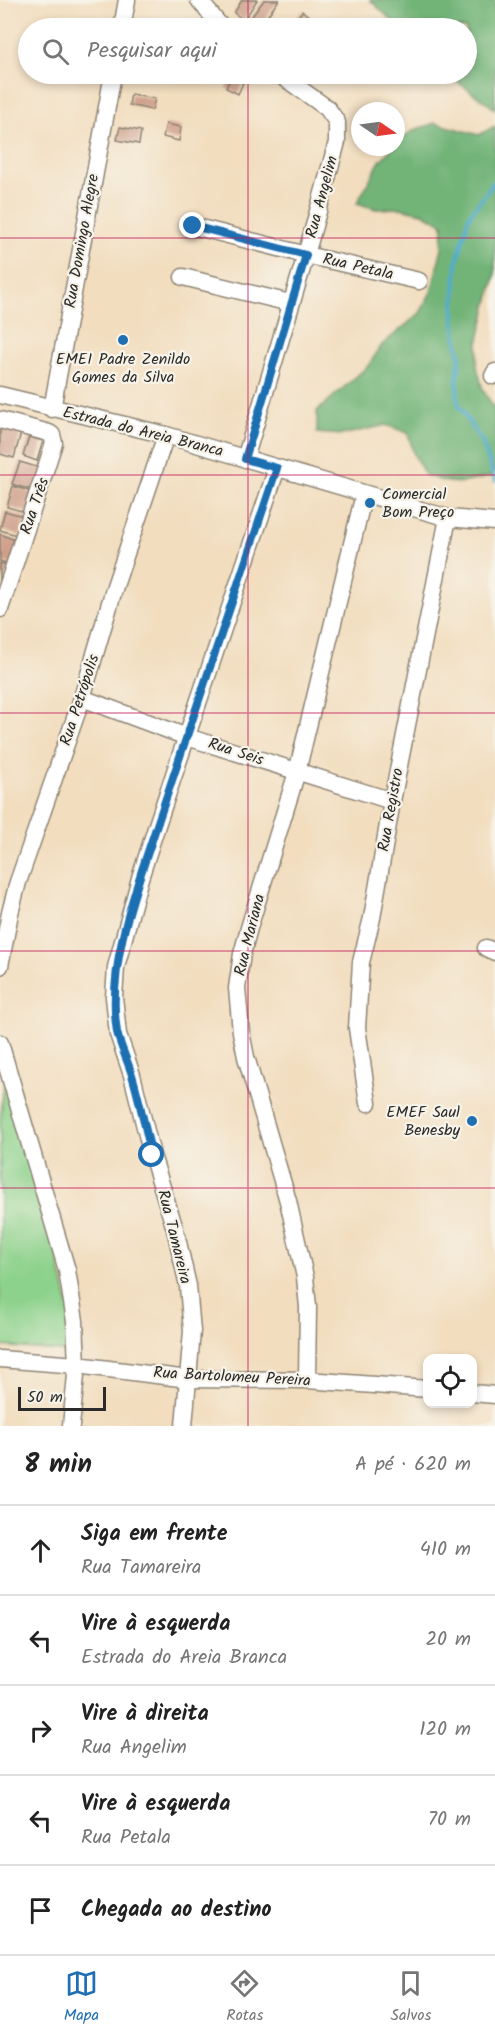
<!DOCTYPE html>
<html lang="pt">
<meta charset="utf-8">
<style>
:root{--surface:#fff;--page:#f2f2f2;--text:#222;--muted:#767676;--line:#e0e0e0;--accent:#1f6fb2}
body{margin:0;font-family:Kalam,sans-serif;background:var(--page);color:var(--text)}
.controls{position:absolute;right:18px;bottom:18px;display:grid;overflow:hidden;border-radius:12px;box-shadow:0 3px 9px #0003}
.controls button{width:54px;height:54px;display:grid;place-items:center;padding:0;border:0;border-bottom:2px solid var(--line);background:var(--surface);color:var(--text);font:30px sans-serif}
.compass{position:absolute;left:351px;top:102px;width:54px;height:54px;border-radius:50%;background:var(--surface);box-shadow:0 3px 9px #0003;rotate:103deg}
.scale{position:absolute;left:18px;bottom:15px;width:88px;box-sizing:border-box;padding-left:6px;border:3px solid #2b2b2b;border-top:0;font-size:16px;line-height:21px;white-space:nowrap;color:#2b2b2b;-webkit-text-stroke:4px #f7f3e8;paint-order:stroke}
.stop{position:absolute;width:18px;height:18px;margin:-14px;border:4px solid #1f6fb2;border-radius:50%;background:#fff}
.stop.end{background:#1f6fb2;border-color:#fff;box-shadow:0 2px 6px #0008}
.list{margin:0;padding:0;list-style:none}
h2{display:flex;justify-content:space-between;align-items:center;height:78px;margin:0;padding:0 24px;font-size:26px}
h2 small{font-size:20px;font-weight:400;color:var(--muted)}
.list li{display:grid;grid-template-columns:39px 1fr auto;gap:18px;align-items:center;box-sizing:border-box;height:90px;padding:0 24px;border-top:2px solid var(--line)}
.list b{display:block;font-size:22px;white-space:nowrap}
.list p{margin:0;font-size:20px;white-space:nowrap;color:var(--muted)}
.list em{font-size:20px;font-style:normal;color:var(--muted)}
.icon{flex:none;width:33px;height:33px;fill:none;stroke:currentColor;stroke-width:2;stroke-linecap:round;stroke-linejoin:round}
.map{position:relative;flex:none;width:495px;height:1426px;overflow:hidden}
.search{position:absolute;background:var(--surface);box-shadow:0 3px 9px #0003;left:18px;right:18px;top:18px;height:66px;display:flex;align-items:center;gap:15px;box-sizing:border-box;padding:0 21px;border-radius:33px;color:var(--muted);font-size:22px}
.sheet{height:528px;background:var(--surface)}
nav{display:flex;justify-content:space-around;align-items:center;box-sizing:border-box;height:84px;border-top:2px solid var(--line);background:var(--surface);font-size:16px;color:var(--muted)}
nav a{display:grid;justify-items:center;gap:3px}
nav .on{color:var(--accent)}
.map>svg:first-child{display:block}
.green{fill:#8dd28c;stroke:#5c7e5c;stroke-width:1.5}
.forest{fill:#72b478;stroke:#4e7052;stroke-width:1.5}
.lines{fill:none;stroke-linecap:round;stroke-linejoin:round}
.stream{stroke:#50acce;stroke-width:4}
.building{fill:#cf9f8a}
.minor-casing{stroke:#8e8474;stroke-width:19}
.minor{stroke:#fff;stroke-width:16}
.route{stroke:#1f6fb2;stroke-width:8}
.grid{fill:none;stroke:#c2185b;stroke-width:1.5;stroke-opacity:0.55}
.poi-dot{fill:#1f6fb2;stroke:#f7f3e8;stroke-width:2}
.labels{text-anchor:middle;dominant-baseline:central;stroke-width:4.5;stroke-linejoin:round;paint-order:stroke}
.street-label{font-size:16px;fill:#2b2b2b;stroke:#f7f3e8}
.poi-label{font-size:16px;fill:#2b2b2b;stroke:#f7f3e8}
</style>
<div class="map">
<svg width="495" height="1426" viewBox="0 0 495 1426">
<rect width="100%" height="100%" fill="#f7f3e8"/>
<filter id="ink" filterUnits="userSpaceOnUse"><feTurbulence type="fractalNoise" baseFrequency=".0167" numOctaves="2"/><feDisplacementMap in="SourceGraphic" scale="12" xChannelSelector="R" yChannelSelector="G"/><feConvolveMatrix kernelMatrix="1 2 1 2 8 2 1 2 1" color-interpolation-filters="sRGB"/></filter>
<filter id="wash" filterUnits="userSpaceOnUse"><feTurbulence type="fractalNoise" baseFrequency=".008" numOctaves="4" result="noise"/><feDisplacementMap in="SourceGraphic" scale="24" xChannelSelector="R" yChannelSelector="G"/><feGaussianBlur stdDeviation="1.35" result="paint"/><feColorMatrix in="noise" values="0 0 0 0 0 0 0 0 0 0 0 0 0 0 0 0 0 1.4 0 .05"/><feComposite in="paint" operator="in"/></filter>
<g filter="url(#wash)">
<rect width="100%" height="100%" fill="#f2ddbe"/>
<!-- green -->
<path class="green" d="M8,1047L80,1353L0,1346V1123Z"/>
<!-- forest -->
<g class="forest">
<path d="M370,0H495V109L447,74H466V28H400Z"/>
<path d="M435,123L479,135L495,126V275L478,343L477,367L483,390L495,410V472L492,476C462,484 454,486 425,475L414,455L408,433L386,425L342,435L317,433V411L368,366L382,345L420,313L431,292L442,248L443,224L423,213L400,208L376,209L357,203L380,161L393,147H396V143L414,130Z"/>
</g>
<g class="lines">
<!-- stream -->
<path class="stream" d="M495,181L469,216L457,262L454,309L455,332L460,357L457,381L458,404L483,444L495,481"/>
</g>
<g id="blocks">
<!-- building -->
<g class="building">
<path d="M242,0H257L244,20L234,13Z"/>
<path d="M264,0H279L260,26L250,19Z"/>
<path d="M302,11L319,23L315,28H290Z"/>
<path d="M231,77L243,83L238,94L226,88Z"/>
<path d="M131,94L155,99L152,110L129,105Z"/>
<path d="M166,124L181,127L179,141L163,137Z"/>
<path d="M120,127L141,131L139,144L117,140Z"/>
<path d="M0,423L22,429L14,458L0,454Z"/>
<path d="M29,437L43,441L37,461L23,456Z"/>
<path d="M20,462L43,469L35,491L12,484Z"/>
<path d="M13,486L35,493L29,513L7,507Z"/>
<path d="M5,511L26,517L20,536L0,530Z"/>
<path d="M0,534L20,542L12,565L0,561Z"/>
<path d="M0,563L11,566L0,585Z"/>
</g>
</g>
</g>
<g filter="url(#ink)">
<use href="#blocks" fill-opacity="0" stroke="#8e8474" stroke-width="1.5"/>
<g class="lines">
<defs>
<g id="minor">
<path d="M199,0L222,28"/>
<path d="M122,28L127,0"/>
<path d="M193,226L306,255L419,281"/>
<path d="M183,277L290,303"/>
<path d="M493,376L495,372"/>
<path d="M0,395L166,435L448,518L495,522"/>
<path d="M52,409L113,74"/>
<path d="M0,420L49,433L52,435L54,443L0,609"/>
<path d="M245,459L306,255L337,142V122L327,108L279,74"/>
<path d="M82,698L187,737L392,801"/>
<path d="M486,948L495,952"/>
<path d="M0,966L10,913L18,882L82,698L115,586L166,435"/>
<path d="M0,1043L67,1270L75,1321L77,1365L71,1426"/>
<path d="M368,1103L357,1028L361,962L372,918L392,801L448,518"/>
<path d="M0,1359L77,1365L188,1379L307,1380L428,1389"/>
<path d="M307,1380L308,1307L305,1277L288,1201L246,1057L241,1032L237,988L242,954L249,928L297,772L364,494"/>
<path d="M472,1393L495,1395"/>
<path d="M184,1426L192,1331L188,1286L175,1229L152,1155L132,1075L118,1034L114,997L116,967L140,878L158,822L277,468"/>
</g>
</defs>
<!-- minor casing -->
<use href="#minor" class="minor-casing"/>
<!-- minor -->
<use href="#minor" class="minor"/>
</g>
</g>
<g class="lines" filter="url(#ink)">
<!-- route -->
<path class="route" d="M152,1155C145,1129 140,1101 132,1075C128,1061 120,1046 117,1032C106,964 137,886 158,822L277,468L245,459L306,255L193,226"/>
</g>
<!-- grid -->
<path class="grid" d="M248,0V28M248,74V1426M0,238H495M0,475H495M0,713H495M0,951H495M0,1188H495"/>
<!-- markers -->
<g class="poi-dot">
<circle cx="123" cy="340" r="6"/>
<circle cx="370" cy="503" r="6"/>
<circle cx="472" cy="1121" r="6"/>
</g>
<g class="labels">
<!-- street labels -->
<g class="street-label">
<text transform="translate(322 197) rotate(-75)">Rua Angelim</text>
<text transform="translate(82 241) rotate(-80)">Rua Domingo Alegre</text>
<text transform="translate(358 267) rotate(13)">Rua Petala</text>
<text transform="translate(143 432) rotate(14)">Estrada do Areia Branca</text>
<text transform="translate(35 506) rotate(-71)">Rua Três</text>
<text transform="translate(80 700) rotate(-72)">Rua Petrópolis</text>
<text transform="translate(236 752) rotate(18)">Rua Seis</text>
<text transform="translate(391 810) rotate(-80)">Rua Registro</text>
<text transform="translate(250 935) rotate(-76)">Rua Mariana</text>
<text transform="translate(174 1237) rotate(76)">Rua Tamareira</text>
<text transform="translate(232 1377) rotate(3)">Rua Bartolomeu Pereira</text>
</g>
<!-- poi labels -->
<g class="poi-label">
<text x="123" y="359">EMEI Padre Zenildo<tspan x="123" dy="18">Gomes da Silva</tspan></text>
<text x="382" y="494" text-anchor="start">Comercial<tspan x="382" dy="18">Bom Preço</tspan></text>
<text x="460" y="1112" text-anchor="end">EMEF Saul<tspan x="460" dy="18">Benesby</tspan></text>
</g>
</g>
</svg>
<div class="controls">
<button><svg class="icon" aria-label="locate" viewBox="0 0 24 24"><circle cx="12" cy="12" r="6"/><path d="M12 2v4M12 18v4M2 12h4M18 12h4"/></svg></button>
</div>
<svg class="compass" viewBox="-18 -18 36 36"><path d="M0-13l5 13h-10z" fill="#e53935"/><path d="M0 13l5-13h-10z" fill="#767676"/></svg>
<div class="scale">50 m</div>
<div class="stop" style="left:152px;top:1155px"></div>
<div class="stop end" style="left:193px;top:226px"></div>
<div class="search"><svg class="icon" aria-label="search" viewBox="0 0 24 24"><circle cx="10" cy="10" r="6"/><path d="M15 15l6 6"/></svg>Pesquisar aqui</div>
</div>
<section class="sheet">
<h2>8 min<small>A pé · 620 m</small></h2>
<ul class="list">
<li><svg class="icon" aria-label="ahead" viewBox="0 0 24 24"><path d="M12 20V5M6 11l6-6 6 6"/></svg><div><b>Siga em frente</b><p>Rua Tamareira</p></div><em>410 m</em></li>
<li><svg class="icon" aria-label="left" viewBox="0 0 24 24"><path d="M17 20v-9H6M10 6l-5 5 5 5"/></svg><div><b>Vire à esquerda</b><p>Estrada do Areia Branca</p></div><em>20 m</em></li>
<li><svg class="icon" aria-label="right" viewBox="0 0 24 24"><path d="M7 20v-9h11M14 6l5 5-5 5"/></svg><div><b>Vire à direita</b><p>Rua Angelim</p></div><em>120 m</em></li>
<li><svg class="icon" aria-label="left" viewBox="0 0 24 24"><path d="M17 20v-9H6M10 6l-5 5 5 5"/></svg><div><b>Vire à esquerda</b><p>Rua Petala</p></div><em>70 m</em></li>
<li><svg class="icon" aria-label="arrive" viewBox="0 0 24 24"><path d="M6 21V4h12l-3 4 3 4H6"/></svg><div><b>Chegada ao destino</b></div></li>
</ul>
</section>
<nav>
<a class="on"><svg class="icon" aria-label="map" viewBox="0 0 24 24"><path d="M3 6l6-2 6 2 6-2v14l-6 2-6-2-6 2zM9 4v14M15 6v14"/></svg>Mapa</a>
<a><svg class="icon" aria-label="directions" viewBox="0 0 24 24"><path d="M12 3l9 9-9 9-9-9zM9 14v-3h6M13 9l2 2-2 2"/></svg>Rotas</a>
<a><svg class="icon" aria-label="saved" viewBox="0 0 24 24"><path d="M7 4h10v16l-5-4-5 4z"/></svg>Salvos</a>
</nav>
